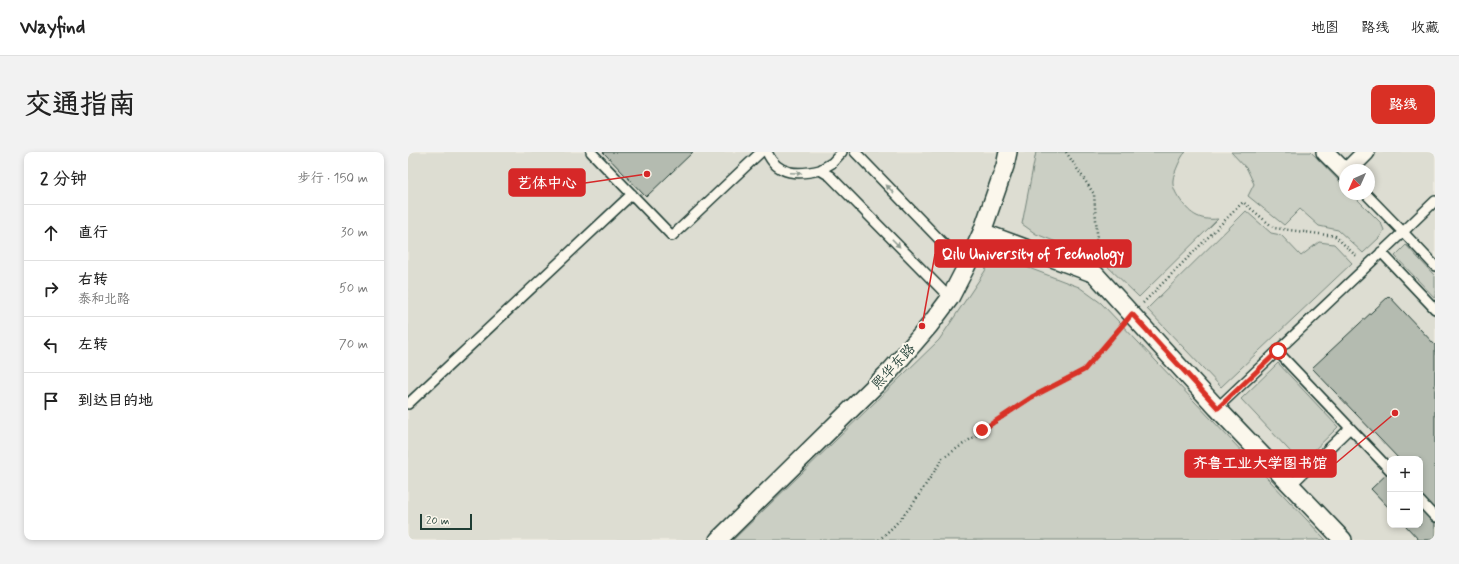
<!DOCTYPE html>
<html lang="zh">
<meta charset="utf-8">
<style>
:root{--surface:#fff;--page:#f2f2f2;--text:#222;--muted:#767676;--line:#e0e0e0;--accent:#d93025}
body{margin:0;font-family:Mynerve,"LXGW WenKai TC",sans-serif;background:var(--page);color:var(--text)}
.controls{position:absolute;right:12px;bottom:12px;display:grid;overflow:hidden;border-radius:8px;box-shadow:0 2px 6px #0003}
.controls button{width:36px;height:36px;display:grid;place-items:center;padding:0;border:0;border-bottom:1px solid var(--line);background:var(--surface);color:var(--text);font:20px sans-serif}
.compass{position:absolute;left:931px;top:12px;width:36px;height:36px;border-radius:50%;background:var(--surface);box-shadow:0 2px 6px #0003;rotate:225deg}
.scale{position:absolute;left:12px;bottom:10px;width:52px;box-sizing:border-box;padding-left:4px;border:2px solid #1f3d34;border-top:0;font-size:11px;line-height:14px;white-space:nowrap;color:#1f3d34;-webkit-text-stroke:3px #fbf7ec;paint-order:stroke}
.stop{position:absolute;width:12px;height:12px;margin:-9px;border:3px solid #d93025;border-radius:50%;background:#fff}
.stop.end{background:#d93025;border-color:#fff;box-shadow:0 1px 4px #0008}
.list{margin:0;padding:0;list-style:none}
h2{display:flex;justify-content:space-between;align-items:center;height:52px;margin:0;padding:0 16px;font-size:17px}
h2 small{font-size:13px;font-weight:400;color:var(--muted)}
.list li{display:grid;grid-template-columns:26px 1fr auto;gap:12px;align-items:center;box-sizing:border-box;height:56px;padding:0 16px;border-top:1px solid var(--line)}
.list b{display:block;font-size:15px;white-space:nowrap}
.list p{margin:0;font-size:13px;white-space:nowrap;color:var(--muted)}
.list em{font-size:13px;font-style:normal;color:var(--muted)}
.icon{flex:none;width:22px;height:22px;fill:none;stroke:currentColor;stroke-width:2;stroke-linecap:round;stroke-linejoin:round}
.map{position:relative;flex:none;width:1027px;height:388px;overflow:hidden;border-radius:8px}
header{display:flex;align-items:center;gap:24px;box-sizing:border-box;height:56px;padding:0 20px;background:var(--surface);border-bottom:1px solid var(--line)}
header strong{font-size:19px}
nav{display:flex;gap:22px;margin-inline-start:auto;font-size:14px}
.intro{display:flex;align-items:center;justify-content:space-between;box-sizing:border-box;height:96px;padding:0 24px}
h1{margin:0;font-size:28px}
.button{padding:10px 18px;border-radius:8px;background:var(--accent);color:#fff;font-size:14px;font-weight:700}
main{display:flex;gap:24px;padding:0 24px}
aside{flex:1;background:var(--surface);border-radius:8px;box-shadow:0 2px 6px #0003}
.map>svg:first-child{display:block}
.built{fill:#ddddd2;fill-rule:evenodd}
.green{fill:#cbcfc4;stroke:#75867c}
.building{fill:#b4bbb0;stroke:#1f3d34}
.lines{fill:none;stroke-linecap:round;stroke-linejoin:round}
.service-casing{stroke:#1f3d34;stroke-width:12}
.minor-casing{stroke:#1f3d34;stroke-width:20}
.path{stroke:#1f3d34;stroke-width:2.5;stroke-dasharray:1 3;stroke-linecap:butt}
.service{stroke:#fbf7ec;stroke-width:9}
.minor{stroke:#fbf7ec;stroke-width:17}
.oneway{fill:#8d9a90}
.route{stroke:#d93025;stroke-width:5}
.labels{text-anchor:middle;stroke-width:4;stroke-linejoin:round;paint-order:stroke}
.street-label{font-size:14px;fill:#1f3d34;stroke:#fbf7ec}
.leader{fill:none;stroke:#d62828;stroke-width:1.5}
.callout-dot{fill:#d62828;stroke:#fbf7ec;stroke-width:1.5}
.callout{fill:#d62828;stroke:#d62828;stroke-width:1.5}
.callout-label{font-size:15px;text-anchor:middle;font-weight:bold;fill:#fff}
</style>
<header>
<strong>Wayfind</strong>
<nav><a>地图</a><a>路线</a><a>收藏</a></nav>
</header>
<div class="intro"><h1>交通指南</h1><a class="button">路线</a></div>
<main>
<aside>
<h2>2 分钟<small>步行 · 150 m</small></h2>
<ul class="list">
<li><svg class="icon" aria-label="ahead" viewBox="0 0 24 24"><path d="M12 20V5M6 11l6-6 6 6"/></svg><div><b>直行</b></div><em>30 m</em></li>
<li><svg class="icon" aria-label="right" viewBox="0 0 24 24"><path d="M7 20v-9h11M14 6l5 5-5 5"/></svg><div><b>右转</b><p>泰和北路</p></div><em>50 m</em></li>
<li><svg class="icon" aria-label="left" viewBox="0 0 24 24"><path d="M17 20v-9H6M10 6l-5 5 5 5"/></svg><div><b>左转</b></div><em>70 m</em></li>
<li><svg class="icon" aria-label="arrive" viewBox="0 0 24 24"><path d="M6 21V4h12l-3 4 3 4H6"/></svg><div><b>到达目的地</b></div></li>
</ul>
</aside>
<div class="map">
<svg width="1027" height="388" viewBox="0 0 1027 388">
<rect width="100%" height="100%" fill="#eeece1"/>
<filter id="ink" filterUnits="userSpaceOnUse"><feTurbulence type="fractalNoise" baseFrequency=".025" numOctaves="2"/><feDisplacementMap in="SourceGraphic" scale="8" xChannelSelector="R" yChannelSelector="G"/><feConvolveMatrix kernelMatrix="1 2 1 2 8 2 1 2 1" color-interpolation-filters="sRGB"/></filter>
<g filter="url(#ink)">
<path class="built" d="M0 0H1027V388H0ZM937 18H961V42H937ZM982 307H1012V373H982Z"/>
<path class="green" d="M628 0H778C774 3 772 9 770 13 768 18 765 24 765 28 764 34 768 42 771 46 781 61 790 69 810 67L731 145 692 107 628 82 614 72Z
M823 0H903L937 35V42H944L973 71 976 78 972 85 955 101 930 78 911 74 892 57 876 73 840 44 846 32 839 17Z
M838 59 863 81 873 83 893 104 911 90 926 92 944 111 813 235 739 157Z
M998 93 1027 124V146L987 104Z
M584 102 671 135 693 151 918 388H325L531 188 577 119Z
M870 211 930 275 893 311 833 247Z"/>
<path class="building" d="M195 0H285L238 45Z
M981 144 1027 193V388H1011L997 373H1012V307H991L904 216Z
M982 319V357L963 337Z"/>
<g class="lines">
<g class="service-casing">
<path id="service" d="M183 0 264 84 353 0
M359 0C369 24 391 23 412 18L422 24 542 146
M447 0 558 115
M412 18 424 11 434 0
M958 42 995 80 1027 49
M973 100 1027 157
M869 199 982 318
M0 252 224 42
M809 256 995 80 1027 114
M883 333 942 276
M1012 349 1027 365"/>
</g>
<g class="minor-casing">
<path id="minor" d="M917 0 937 20
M940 18 958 0
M574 80 687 122 809 256 935 388
M310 388 483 218 521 174 542 146 558 115 574 80 597 14 600 0"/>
</g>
<path class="path" d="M658 0 686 42 689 81 687 105
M735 151 835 50 866 76 927 84 950 106
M471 388 487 373 505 352 535 306 624 245 676 218 713 175"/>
<use href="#service" class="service"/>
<use href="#minor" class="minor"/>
</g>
<defs><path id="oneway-solid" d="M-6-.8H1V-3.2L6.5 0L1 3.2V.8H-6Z"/></defs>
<g class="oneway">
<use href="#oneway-solid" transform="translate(388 21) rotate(3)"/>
<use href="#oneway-solid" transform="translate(482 37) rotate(-134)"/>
<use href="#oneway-solid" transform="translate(488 91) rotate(46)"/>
</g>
</g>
<g class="lines" filter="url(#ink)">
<path class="route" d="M574 278 624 245 676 218 724 162 810 256 870 199"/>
</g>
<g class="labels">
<g class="street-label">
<text transform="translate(485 214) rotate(-47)" y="5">熙华东路</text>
</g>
</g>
<path class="leader" d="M239 22L177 31M514 174L527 102M987 261L928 311"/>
<g class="callout-dot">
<circle cx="239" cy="22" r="4"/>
<circle cx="514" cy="174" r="4"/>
<circle cx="987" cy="261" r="4"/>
</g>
<g class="callout">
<rect x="101" y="17" width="76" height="27" rx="4"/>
<rect x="527" y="88" width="196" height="27" rx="4"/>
<rect x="777" y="298" width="151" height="27" rx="4"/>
</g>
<g class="callout-label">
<text x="139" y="36">艺体中心</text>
<text x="625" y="107">Qilu University of Technology</text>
<text x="852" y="316">齐鲁工业大学图书馆</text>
</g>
</svg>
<div class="controls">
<button>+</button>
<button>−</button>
</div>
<svg class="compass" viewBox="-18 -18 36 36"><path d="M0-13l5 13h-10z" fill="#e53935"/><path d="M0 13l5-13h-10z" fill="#767676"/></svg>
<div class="scale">20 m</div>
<div class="stop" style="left:870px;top:199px"></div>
<div class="stop end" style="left:574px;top:278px"></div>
</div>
</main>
